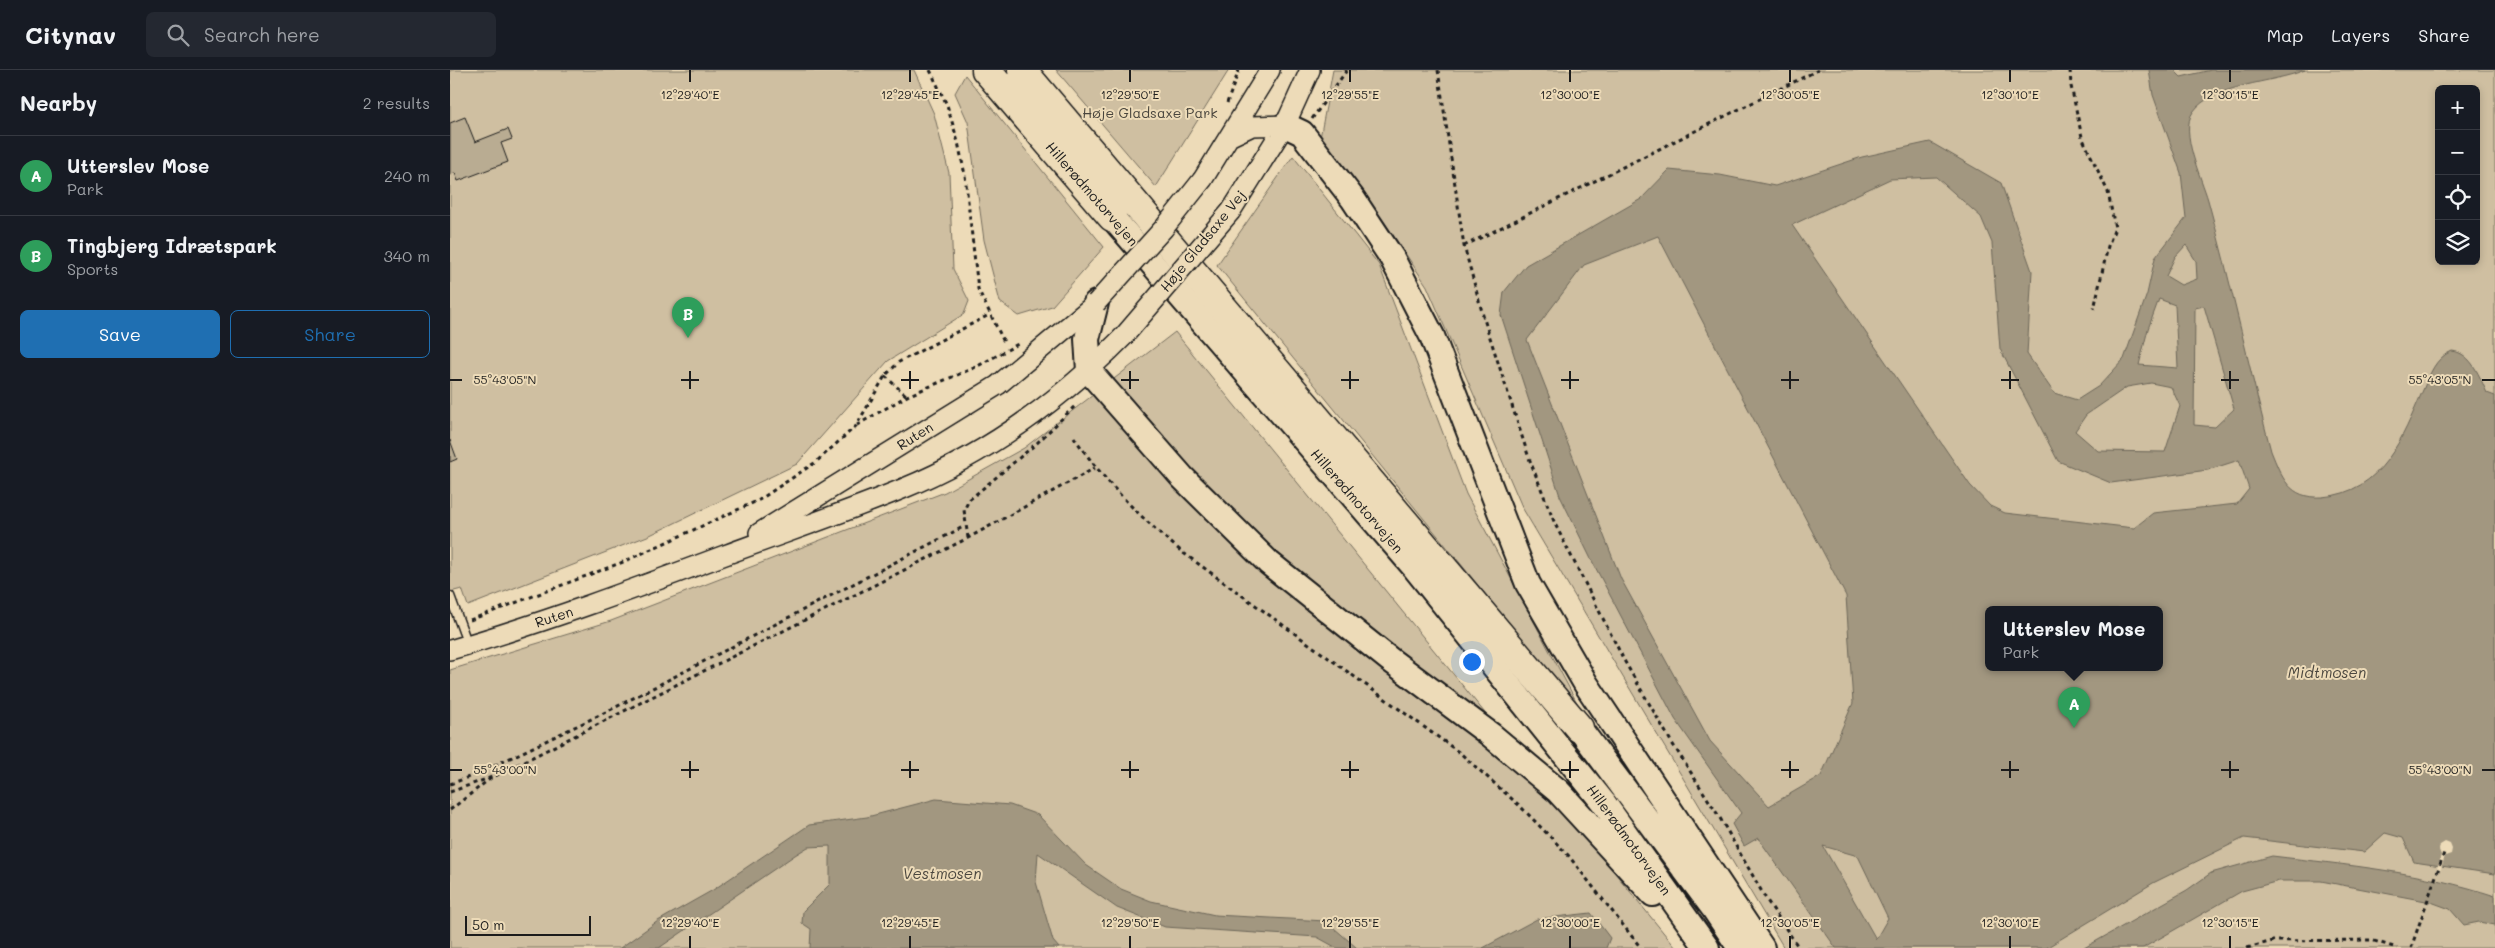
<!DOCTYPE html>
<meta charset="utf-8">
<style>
:root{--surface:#171b24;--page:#242831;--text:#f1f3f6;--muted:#9ea1a6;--line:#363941;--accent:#1f6fb2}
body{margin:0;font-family:Mali,sans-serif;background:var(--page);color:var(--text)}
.controls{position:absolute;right:15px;top:15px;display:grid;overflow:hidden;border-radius:8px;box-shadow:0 2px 8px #0003}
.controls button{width:45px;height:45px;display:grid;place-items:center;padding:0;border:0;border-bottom:1px solid var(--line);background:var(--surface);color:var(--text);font:25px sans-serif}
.scale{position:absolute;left:15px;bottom:12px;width:126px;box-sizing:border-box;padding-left:5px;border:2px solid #1c1c1c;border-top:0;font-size:14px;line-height:18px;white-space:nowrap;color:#1c1c1c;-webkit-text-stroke:4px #eddbb8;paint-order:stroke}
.you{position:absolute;left:1021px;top:591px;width:18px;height:18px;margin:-12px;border:4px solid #fff;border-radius:50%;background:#1a73e8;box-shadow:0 0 0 8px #1a73e833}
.badge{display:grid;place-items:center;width:32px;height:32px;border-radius:50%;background:var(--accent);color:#fff;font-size:16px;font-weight:700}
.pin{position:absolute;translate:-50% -41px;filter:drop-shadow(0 1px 2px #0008)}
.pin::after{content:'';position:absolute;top:26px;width:18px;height:15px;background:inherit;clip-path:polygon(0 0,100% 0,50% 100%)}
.popup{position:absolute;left:1535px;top:536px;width:178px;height:65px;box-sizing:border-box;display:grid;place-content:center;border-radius:8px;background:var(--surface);filter:drop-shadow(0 1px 4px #0005);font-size:16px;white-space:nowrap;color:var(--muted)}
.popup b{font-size:19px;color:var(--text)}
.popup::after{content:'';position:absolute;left:50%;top:100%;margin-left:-10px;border:10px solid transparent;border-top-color:var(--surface)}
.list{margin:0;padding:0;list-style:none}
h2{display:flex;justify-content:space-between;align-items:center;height:65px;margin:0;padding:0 20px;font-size:21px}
h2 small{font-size:16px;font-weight:400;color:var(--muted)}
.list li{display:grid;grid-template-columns:32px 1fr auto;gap:15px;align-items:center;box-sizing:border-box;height:80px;padding:0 20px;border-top:1px solid var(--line)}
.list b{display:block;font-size:19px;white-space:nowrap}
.list p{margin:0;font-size:16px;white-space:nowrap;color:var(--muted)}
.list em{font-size:16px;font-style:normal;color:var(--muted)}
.actions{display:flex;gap:10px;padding:15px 20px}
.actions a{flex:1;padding:11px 0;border:1px solid var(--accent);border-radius:8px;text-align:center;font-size:18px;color:var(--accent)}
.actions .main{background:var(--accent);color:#fff}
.icon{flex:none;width:28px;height:28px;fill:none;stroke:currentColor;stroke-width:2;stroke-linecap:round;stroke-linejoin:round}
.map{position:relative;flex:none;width:2045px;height:878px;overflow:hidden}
header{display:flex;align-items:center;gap:30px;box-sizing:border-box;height:70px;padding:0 25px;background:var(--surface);border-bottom:1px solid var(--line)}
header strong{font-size:24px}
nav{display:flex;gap:28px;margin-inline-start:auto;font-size:18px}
.search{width:350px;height:45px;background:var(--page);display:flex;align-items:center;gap:12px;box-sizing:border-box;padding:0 18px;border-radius:8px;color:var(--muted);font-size:19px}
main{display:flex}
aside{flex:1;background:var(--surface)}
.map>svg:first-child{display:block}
.green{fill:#cfbfa1;stroke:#766e5e;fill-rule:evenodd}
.water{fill:#a29780;stroke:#6c6658;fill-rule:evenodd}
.pier{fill:#eddbb8}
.building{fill:#b9ac92;stroke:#1c1c1c}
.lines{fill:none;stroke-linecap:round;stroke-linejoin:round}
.service-casing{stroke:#1c1c1c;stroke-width:11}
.tertiary-casing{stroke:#1c1c1c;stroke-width:22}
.primary-casing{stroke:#1c1c1c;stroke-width:28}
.motorway-casing{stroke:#1c1c1c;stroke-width:31}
.path{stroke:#1c1c1c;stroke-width:3;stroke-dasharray:4 4;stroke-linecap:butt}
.service{stroke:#eddbb8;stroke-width:8}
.tertiary{stroke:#eddbb8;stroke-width:19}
.primary{stroke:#eddbb8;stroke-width:24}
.motorway{stroke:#eddbb8;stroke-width:28}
.tertiary-bridge-casing{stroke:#1c1c1c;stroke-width:22;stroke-linecap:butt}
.tertiary-bridge{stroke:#eddbb8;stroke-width:19}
.ticks{fill:none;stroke:#1c1c1c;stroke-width:2}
.labels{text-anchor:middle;stroke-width:4;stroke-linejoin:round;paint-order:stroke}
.park-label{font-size:14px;fill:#49453d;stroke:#eddbb8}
.street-label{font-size:14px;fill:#1c1c1c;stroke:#eddbb8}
.water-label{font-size:15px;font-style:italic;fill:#4b473f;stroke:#eddbb8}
.ticks-label{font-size:12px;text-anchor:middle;fill:#1c1c1c;stroke:#eddbb8;stroke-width:4;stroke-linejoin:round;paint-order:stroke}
</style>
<header>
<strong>Citynav</strong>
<div class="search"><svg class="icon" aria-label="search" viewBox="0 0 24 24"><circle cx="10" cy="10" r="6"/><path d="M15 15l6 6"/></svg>Search here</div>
<nav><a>Map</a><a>Layers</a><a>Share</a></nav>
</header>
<main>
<aside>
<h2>Nearby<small>2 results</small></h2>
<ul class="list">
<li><span class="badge" style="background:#2e9e5b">A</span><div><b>Utterslev Mose</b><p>Park</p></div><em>240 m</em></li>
<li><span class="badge" style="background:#2e9e5b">B</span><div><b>Tingbjerg Idrætspark</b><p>Sports</p></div><em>340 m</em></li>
</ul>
<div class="actions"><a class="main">Save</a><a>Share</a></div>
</aside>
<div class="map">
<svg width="2045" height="878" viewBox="0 0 2045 878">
<rect width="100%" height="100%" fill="#eddbb8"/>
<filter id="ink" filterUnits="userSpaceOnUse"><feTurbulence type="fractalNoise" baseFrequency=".02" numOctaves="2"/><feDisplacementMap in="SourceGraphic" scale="10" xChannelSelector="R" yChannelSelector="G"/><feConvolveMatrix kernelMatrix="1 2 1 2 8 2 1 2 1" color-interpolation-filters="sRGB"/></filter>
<g filter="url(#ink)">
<path class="green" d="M0 0H464L484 44 499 103 503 199 519 231 514 244 438 291 347 394 200 465 18 536 12 519 0 522Z
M606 0H779L706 117Z
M883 0H2045V878H1334L1073 439 977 216 935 153 870 68ZM1989 19H2026V191H1989ZM1539 539H1709V597H1539Z
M515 5 654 177 602 236 569 246 550 232 534 170 518 52 505 23Z
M843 86 929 195 1016 424 1133 644 767 195Z
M725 262 1226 878H0V600L161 551 495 422 574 378Z"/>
<path class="water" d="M1699 0H1724L1731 7 1761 0H1855C1824 13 1762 14 1743 42 1729 61 1752 109 1758 130 1781 213 1799 298 1821 381 1832 408 1839 429 1872 427 1933 422 1952 368 1973 320 1980 304 1985 288 2002 281 2022 283 2030 308 2037 323L2045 326V804L1964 792 1953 768 1935 763 1914 782 1794 768 1703 813 1596 878H1386L1308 768 1294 776 1282 754 1291 743 1225 649 1141 489 1110 426 1051 245 1054 222 1076 195 1191 129 1219 100 1270 105 1325 116 1412 87 1480 72 1551 113 1582 201 1577 284 1604 323 1627 330 1649 316 1674 289 1697 224 1705 188 1736 148 1731 103 1703 25ZM1486 107 1531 147 1542 173 1550 279 1608 391 1661 413 1758 400 1789 390 1799 419 1787 434 1703 443 1684 458 1555 443 1540 436 1520 415 1342 155 1440 109ZM1208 166 1396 526 1403 633 1371 706 1319 736 1260 671 1171 509 1077 270 1134 195ZM1736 175 1746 191 1747 209 1731 215 1716 206 1725 187ZM1709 229 1725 235 1728 298 1689 295 1698 259ZM1754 236 1784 339 1765 357 1744 355 1745 238ZM1701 313 1721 317 1730 336 1715 382 1648 381 1625 361 1636 345 1677 317ZM1539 539H1709V597H1539ZM1373 776 1408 786 1438 848 1426 869Z
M486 729 560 735 588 745 636 795 671 819 701 831 765 845 876 851 907 878H887L867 867 715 857 667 838 588 783 586 812 603 871 609 878H360L361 859 352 853 353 841 380 814V776L358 777 345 785 209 878H170L208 851 263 820 359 755 417 747Z
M1822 786C1898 795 1973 802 2045 826V855L2029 852 2014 855 2000 839 1981 832 1871 811H1829L1792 821 1693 878H1634L1737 820 1761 803Z
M1141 843 1160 868 1156 878H1033L1087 849Z"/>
<path class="pier" d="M1995 772 2000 774 2002 779 2001 784 1995 786 1991 799 1987 798 1991 785 1989 780 1990 775Z"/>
<path class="building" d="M15 47 25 72 58 59 62 69 51 73 58 92 8 111 5 103 0 104V53Z
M0 370 7 389 0 392Z"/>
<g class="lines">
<g class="service-casing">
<path id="service" d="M0 526 18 575"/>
</g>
<g class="tertiary-casing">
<path id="tertiary" d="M781 66 802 56 835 55
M753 109 820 0
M781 141 835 55 860 0
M309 463 548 315 646 233
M0 580C93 553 184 519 275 485 334 463 394 443 452 419 535 385 611 330 674 266"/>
</g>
<g class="primary-casing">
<path id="primary" d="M835 55 852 63 903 129 942 188 982 266 1078 514 1136 614 1312 878
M662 147 965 498 1153 732 1257 878
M646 233 637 269 639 301 732 407 819 493 939 589 1041 665 1108 721 1203 824
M1129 658 1264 839 1290 878"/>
</g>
<g class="motorway-casing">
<path id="motorway" d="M536 0 662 147
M572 0 1129 658"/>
</g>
<path class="path" d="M480 0 497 35 508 72 515 105 528 219 554 272
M988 0 1014 176 1034 249 1079 388 1105 454 1175 592 1222 673 1270 748 1316 829 1349 878
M1620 0 1621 16 1632 67 1658 122 1665 158 1658 176 1644 239
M777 33 789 0
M862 49 897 0
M1014 176 1368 0
M435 306 457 326
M407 355 457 326 526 297 568 274
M624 367C654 412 691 448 732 482L1010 683 1070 736 1118 785 1191 878
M518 468 514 440 519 430 587 373 627 334
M20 550 173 492 309 430 366 392 406 356 435 306 449 292 539 245
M0 714 27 704 164 638 515 456
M0 722 45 706 518 468 645 398
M0 740 41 708
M1797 878 1823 871 1921 870 1947 878
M1961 878 1995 780"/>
<use href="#service" class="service"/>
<use href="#tertiary" class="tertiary"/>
<use href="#primary" class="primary"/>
<use href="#motorway" class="motorway"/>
<g class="tertiary-bridge-casing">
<path id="tertiary-bridge" d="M646 233 714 158 753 109
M674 266 781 141"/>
</g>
<use href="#tertiary-bridge" class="tertiary-bridge"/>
</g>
</g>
<path class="ticks" d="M240 0V12M460 0V12M680 0V12M900 0V12M1120 0V12M1340 0V12M1560 0V12M1780 0V12M240 301V319M460 301V319M680 301V319M900 301V319M1120 301V319M1340 301V319M1560 301V319M1780 301V319M0 310H12M231 310H249M451 310H469M671 310H689M891 310H909M1111 310H1129M1331 310H1349M1551 310H1569M1771 310H1789M2032 310H2045M240 691V708M460 691V708M680 691V708M900 691V708M1120 691V708M1340 691V708M1560 691V708M1780 691V708M0 700H12M231 700H249M451 700H469M671 700H689M891 700H909M1111 700H1129M1331 700H1349M1551 700H1569M1771 700H1789M2032 700H2045M240 866V878M460 866V878M680 866V878M900 866V878M1120 866V878M1340 866V878M1560 866V878M1780 866V878"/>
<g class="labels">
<g class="park-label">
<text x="700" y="48">Høje Gladsaxe Park</text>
</g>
<g class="street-label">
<text transform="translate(642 124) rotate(49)" y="5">Hillerødmotorvejen</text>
<text transform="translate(753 171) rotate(-51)" y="5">Høje Gladsaxe Vej</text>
<text transform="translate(465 366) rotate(-32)" y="5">Ruten</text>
<text transform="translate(907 431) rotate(49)" y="5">Hillerødmotorvejen</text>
<text transform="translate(104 547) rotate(-18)" y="5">Ruten</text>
<text transform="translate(1179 770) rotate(54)" y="5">Hillerødmotorvejen</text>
</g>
<g class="water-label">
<text x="1877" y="608">Midtmosen</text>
<text x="492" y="809">Vestmosen</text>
</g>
</g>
<g class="ticks-label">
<text x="240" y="29">12°29'40"E</text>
<text x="460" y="29">12°29'45"E</text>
<text x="680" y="29">12°29'50"E</text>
<text x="900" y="29">12°29'55"E</text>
<text x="1120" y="29">12°30'00"E</text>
<text x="1340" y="29">12°30'05"E</text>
<text x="1560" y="29">12°30'10"E</text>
<text x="1780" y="29">12°30'15"E</text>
<text x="55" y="314">55°43'05"N</text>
<text x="1990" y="314">55°43'05"N</text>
<text x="55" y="704">55°43'00"N</text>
<text x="1990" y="704">55°43'00"N</text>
<text x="240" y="857">12°29'40"E</text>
<text x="460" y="857">12°29'45"E</text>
<text x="680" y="857">12°29'50"E</text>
<text x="900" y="857">12°29'55"E</text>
<text x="1120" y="857">12°30'00"E</text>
<text x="1340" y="857">12°30'05"E</text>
<text x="1560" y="857">12°30'10"E</text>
<text x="1780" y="857">12°30'15"E</text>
</g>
</svg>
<div class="controls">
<button>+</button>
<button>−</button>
<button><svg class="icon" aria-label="locate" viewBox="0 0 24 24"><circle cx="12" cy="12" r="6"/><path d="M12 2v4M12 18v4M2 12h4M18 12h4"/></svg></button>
<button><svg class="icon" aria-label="layers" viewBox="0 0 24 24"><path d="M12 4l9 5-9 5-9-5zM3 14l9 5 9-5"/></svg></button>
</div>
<div class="scale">50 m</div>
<div class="you"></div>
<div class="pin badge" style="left:1624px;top:658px;background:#2e9e5b">A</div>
<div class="popup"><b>Utterslev Mose</b>Park</div>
<div class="pin badge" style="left:238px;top:268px;background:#2e9e5b">B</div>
</div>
</main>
